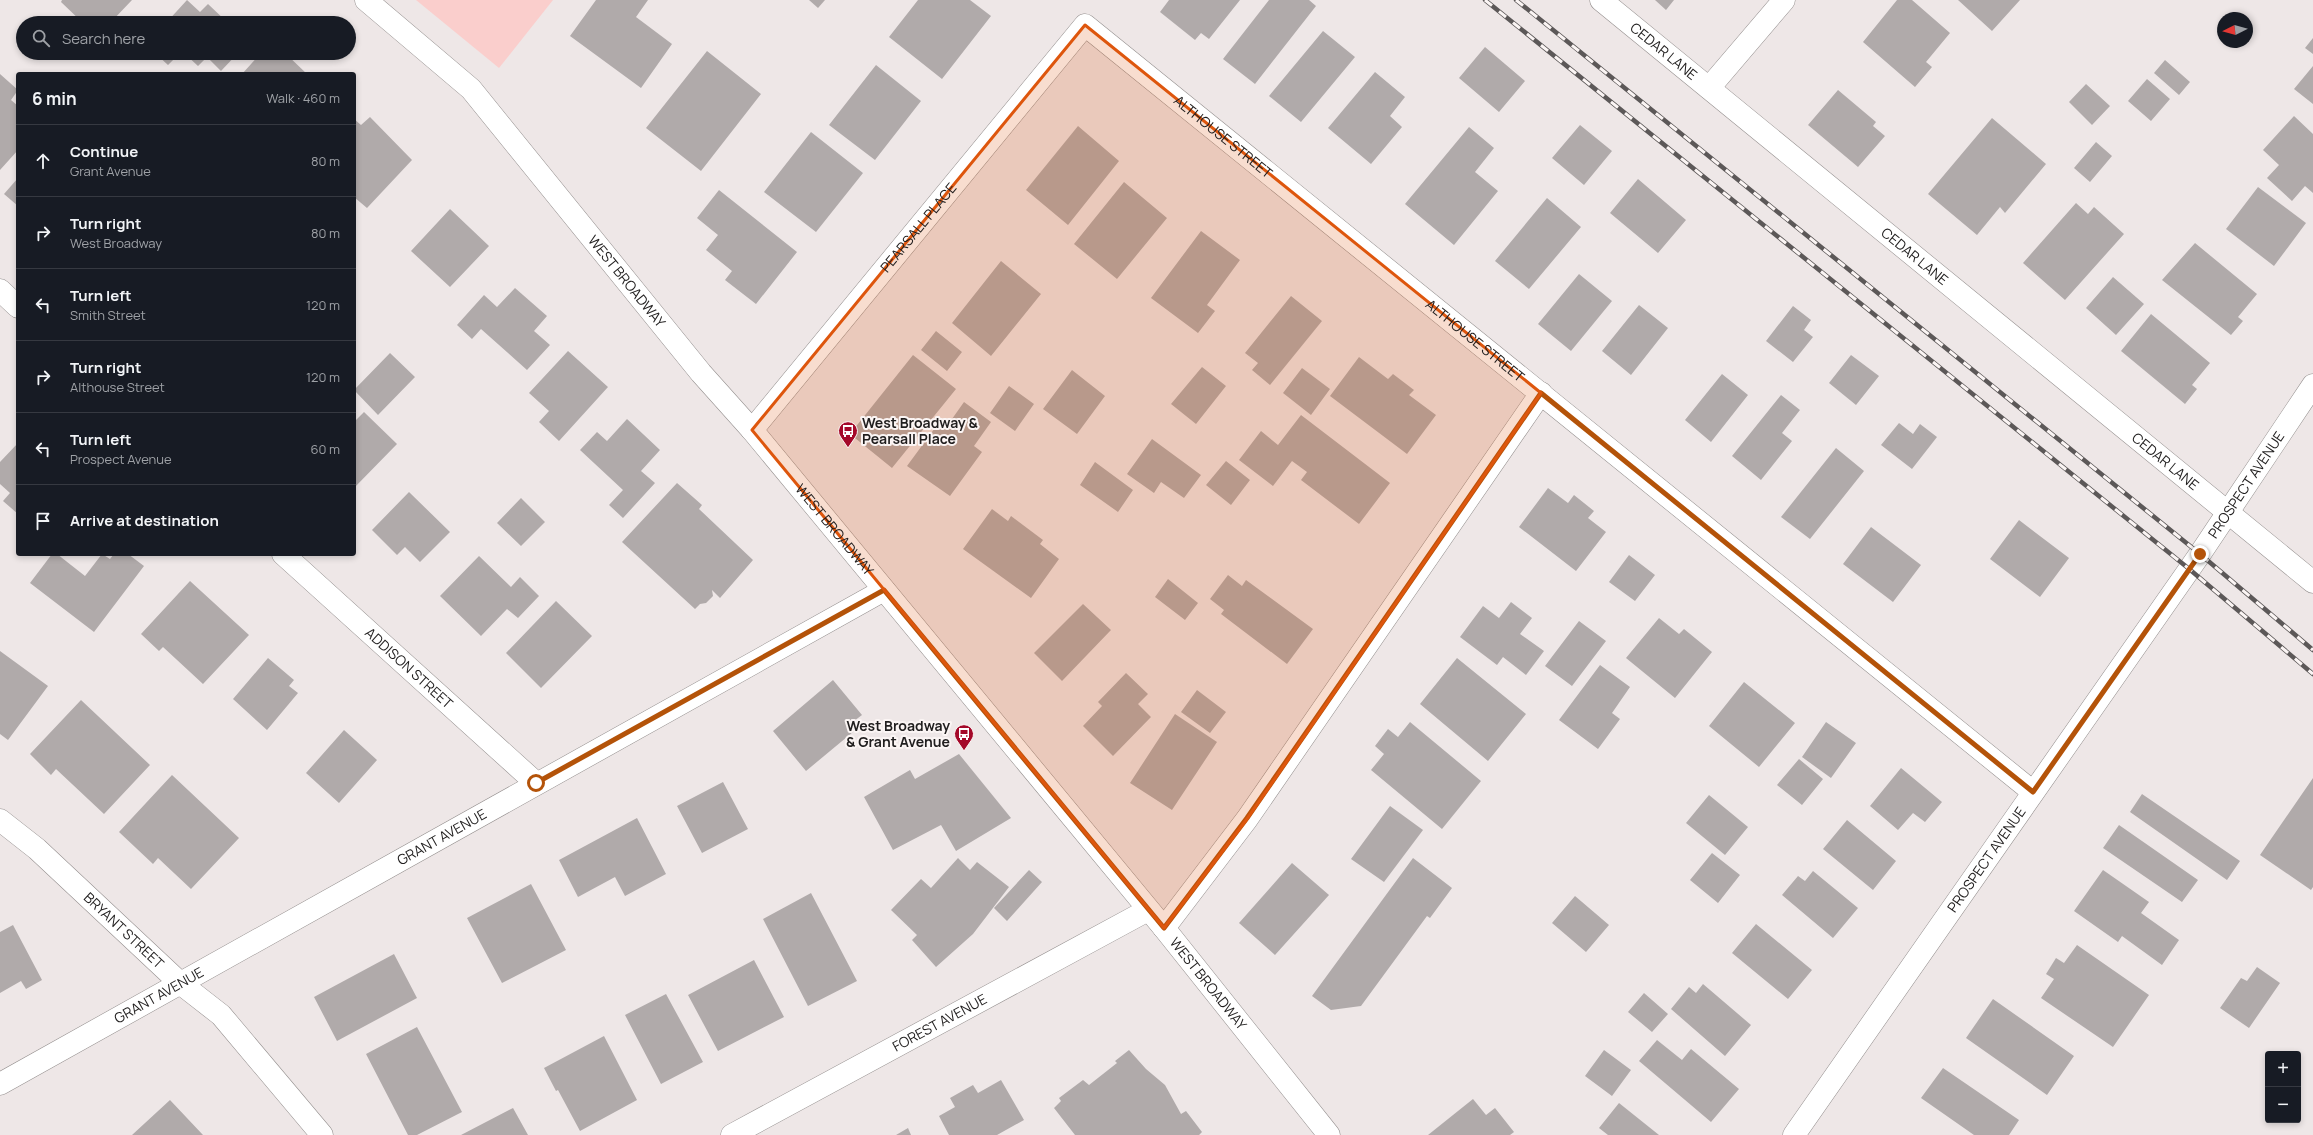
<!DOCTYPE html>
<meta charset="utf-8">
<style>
:root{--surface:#171b24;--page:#20242c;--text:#f1f3f6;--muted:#9ea1a6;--line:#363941}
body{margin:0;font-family:Manrope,sans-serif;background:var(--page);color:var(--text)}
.controls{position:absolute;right:12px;bottom:12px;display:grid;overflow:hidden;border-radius:4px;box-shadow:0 2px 6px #0003}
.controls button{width:36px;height:36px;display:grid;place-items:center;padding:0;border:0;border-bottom:1px solid var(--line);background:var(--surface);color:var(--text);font:20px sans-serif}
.compass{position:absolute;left:2217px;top:12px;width:36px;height:36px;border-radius:50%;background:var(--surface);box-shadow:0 2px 6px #0003;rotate:264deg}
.stop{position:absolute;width:12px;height:12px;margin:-9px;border:3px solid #b45309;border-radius:50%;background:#fff}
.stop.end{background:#b45309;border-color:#fff;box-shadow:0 1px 4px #0008}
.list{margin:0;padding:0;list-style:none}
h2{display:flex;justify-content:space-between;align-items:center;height:52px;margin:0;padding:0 16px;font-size:17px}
h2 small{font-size:13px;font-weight:400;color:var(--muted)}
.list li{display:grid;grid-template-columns:26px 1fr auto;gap:12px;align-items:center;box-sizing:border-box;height:72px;padding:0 16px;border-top:1px solid var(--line)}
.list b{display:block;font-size:15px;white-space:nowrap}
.list p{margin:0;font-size:13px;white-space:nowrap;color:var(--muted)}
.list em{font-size:13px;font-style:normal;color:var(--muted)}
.icon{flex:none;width:22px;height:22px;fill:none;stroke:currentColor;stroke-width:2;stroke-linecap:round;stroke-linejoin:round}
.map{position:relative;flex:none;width:2313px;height:1135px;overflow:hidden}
.search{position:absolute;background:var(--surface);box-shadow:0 2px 6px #0003;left:16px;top:16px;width:340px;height:44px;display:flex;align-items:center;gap:10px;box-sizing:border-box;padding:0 14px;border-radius:22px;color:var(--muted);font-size:15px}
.panel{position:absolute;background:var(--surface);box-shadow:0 2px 6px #0003;left:16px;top:72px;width:340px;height:484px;border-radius:4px}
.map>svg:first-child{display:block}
.green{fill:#facecc}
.building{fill:#b0aaaa}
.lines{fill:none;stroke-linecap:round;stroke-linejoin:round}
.minor-casing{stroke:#948f8e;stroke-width:23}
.secondary-casing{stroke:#948f8e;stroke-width:23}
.minor{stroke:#fff;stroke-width:22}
.secondary{stroke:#fff;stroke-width:22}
.rail-casing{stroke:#5c5858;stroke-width:4.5}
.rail{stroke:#fbf5f4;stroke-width:3;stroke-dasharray:9;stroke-linecap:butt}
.route{stroke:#b45309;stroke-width:5}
.marked{fill:#de560d;fill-opacity:0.2;stroke:#de560d;stroke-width:3;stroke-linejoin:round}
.labels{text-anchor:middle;stroke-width:4;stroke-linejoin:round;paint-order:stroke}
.street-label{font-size:14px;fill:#201e1e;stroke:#fbf5f4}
.poi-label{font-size:14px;font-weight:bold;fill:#201e1e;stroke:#fbf5f4;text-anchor:start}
</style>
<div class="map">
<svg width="2313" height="1135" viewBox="0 0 2313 1135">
<rect width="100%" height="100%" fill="#eee7e7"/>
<path class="green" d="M416 0H553L499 68Z"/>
<path class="building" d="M62 0H132L112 21 114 23H83L61 2Z
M187 0 200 12 208 4 228 23H166Z
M596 0H648L636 17 672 44 641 88 570 36Z
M809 0H825L818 8Z
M918 0H970L991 16 942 79 889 37Z
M1169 0H1240L1209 39 1201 33 1195 40 1160 12Z
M1269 0H1309L1316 6 1255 84 1223 59Z
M1655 0H1674L1666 10Z
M1897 0H1912L1950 33 1926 62 1932 67 1915 87 1863 42Z
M1958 0H2020L1992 31Z
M1323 31 1355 57 1301 122 1269 96Z
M2313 38V54L2305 48Z
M1485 47 1525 81 1499 112 1459 78Z
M707 51 761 94 701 171 646 128Z
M155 53H180L168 65Z
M184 53H238L221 71 207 57 198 66Z
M261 53H285L307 74H242Z
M2165 60 2190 82 2179 95 2154 73Z
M876 65 921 101 875 160 829 125Z
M2313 66V104L2294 89Z
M1375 72 1405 97 1390 116 1402 127 1371 164 1328 128Z
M0 74 18 90 11 100 18 106V150L0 170Z
M2147 79 2170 99 2151 121 2128 101Z
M2086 84 2110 106 2092 125 2069 102Z
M1838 90 1876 122 1873 126 1885 136 1858 167 1808 125Z
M2294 116 2313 134V193L2305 186 2292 201 2267 178 2279 165 2263 150Z
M370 117 412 160 367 208 354 197V119L361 125Z
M1992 118 2046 164 2005 213 2000 207 1977 235 1928 194Z
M1580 125 1612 151 1584 185 1552 158Z
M1078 126 1119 161 1068 225 1026 190Z
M1469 127 1494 148 1475 172 1498 191 1454 245 1405 204Z
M811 132 863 173 816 232 764 192Z
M2096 142 2112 156 2090 182 2074 168Z
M18 178V206L4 194Z
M1638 179 1686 220 1658 253 1610 213Z
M1124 182 1167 218 1117 279 1074 244Z
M2258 187 2306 223 2274 266 2226 229Z
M719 190 797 252 756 304 725 280 732 271 706 250 718 235 697 218Z
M1547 198 1581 227 1529 289 1495 261Z
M2076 203 2088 214 2094 207 2124 234 2065 300 2023 263Z
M450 209 489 246 450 287 411 251Z
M1201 231 1240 260 1207 305 1215 311 1198 333 1151 298Z
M2195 243 2257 294 2238 317 2243 321 2231 335 2162 280Z
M1001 261 1041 294 991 356 952 323Z
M1579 274 1612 301 1571 351 1538 324Z
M2113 277 2144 304 2116 335 2086 308Z
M515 288 547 316 534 331 550 345 527 370 481 329 472 339 457 325 484 295 497 307Z
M1291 296 1322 321 1270 385 1252 370 1258 363 1245 353Z
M1639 305 1668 328 1631 375 1602 351Z
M1793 306 1811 320 1804 330 1813 337 1793 362 1766 341Z
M2151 314 2210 363 2192 385 2197 389 2185 404 2121 351Z
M936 331 962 352 947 371 921 350Z
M568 351 608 387 559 441 539 422 549 411 529 393Z
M390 353 415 377 378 415 354 390Z
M913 355 956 389 892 468 850 434Z
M1851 355 1879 376 1856 405 1829 383Z
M1359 357 1388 379 1393 374 1414 390 1409 395 1436 415 1407 454 1330 396Z
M1202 367 1226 386 1196 424 1171 404Z
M1302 368 1330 389 1311 415 1283 393Z
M1072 370 1105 396 1077 434 1043 409Z
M1722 374 1748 395 1711 442 1685 420Z
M1009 386 1034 404 1015 431 990 413Z
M1781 395 1800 410 1782 433 1792 441 1761 480 1732 456Z
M964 402 991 422 974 446 982 452 950 496 907 466 940 421 947 426Z
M364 412 397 444 354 488V422Z
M1301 415 1390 483 1359 524 1301 480 1307 472 1292 461 1273 486 1239 460 1261 431 1278 445Z
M627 419 660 450 641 471 655 483 623 518 609 505 623 490 580 450 597 432 607 441Z
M1899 423 1913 434 1920 424 1937 437 1912 469 1881 445Z
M1152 439 1201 475 1184 498 1161 482 1154 493 1127 474Z
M18 443V514L3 501 10 493 0 484V462Z
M1836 448 1864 471 1810 539 1781 517Z
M1226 461 1250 480 1231 505 1206 485Z
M1095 462 1133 490 1118 512 1080 485Z
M677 483 702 505 699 509 753 560 720 598 712 590 713 596 706 603 700 604 695 609 622 542Z
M1548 488 1568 503 1574 495 1594 511 1588 518 1606 532 1576 571 1519 527Z
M409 492 450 532 420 562 405 547 397 555 372 530Z
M521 498 545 522 521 546 497 523Z
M992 509 1008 521 1011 516 1043 540 1040 544 1059 559 1031 598 963 549Z
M2019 520 2069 558 2040 597 1990 559Z
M1871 527 1921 565 1893 602 1843 564Z
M52 554H57L85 576 102 554 110 559 114 554H128L144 566 94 632 30 583Z
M1629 555 1655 575 1635 601 1609 582Z
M479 556 511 587 520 577 539 596 518 618 507 609 481 636 440 596Z
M1228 575 1242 586 1246 580 1313 629 1287 664 1221 614 1224 610 1210 599Z
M1168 579 1198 603 1185 620 1155 597Z
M190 581 249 635 203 684 163 647 159 651 141 634Z
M556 601 592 636 541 688 506 653Z
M1511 602 1532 618 1520 634 1544 651 1526 675 1503 657 1497 665 1460 637 1483 606 1499 618Z
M1083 604 1111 630 1062 681 1034 653Z
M1659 618 1679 634 1684 629 1712 652 1675 698 1626 658Z
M1579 621 1606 641 1572 686 1545 666Z
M0 651 48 686 8 740 0 734Z
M268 658 294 680 289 686 298 693 267 730 233 699Z
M1457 658 1526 714 1488 761 1420 704Z
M1600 665 1630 687 1612 713 1620 719 1598 749 1559 720Z
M1126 673 1148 694 1138 704 1151 717 1113 756 1083 726 1102 706 1098 702Z
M833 680 862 715 854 721 859 727 806 771 773 731Z
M1744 682 1795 723 1759 767 1709 726Z
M1197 690 1226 712 1210 733 1181 712Z
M81 700 150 765 104 814 56 769 51 775 30 754Z
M1175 714 1217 742 1172 810 1130 783Z
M1410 722 1481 781 1442 829 1371 770 1384 754 1375 746 1388 729 1398 737Z
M1826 722 1856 743 1831 778 1802 757Z
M344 730 377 760 339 803 306 773Z
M959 754 1011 818 956 851 941 825 893 850 864 797 910 770 915 779Z
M1799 759 1823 779 1802 805 1777 785Z
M1901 768 1942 802 1925 822 1913 813 1898 830 1870 806Z
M172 775 239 838 191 889 158 858 153 864 119 832Z
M2313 778V887L2311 890 2260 855Z
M723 782 748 829 702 853 677 806Z
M2142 794 2240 861 2227 880 2130 812Z
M1709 795 1748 827 1725 855 1686 823Z
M1390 806 1423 830 1384 882 1351 859Z
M637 818 666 874 625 896 615 877 578 897 559 860Z
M1847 820 1896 861 1873 890 1823 849Z
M2119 825 2198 880 2182 902 2103 848Z
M1712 853 1740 875 1718 903 1690 880Z
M958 858 970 870 977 862 1009 887 973 934 936 967 912 940 917 935 891 910 921 879 931 888Z
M1413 858 1452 888 1430 918 1427 916 1361 1006 1331 1010 1312 996Z
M1292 863 1329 895 1275 955 1239 923Z
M1029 870 1042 882 1007 921 994 908Z
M2103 870 2149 902 2141 913 2179 940 2162 965 2122 936 2118 942 2074 911Z
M1813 871 1858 908 1833 938 1782 895 1798 876 1805 881Z
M531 884 566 950 502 983 467 918Z
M811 893 857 981 808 1006 763 919Z
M1575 896 1609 925 1586 952 1552 923Z
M1756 924 1812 970 1788 999 1732 953Z
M13 925 42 980 26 989 21 981 0 993V932Z
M2077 945 2149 995 2113 1047 2041 998 2054 979 2046 974 2056 958 2064 963Z
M394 954 417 998 337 1041 314 997Z
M754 960 784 1017 718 1051 688 995Z
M2257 967 2280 983 2249 1028 2220 1008 2241 978 2247 981Z
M1703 984 1751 1025 1725 1056 1671 1009 1689 987 1696 993Z
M1644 993 1668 1014 1652 1032 1628 1012Z
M666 994 703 1062 661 1084 625 1015Z
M1993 999 2074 1056 2047 1095 1966 1038Z
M417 1027 462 1112 417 1135H408L366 1054Z
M604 1036 637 1100 580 1131 558 1090 556 1091 544 1068Z
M1657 1040 1682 1060 1691 1049 1739 1089 1711 1122 1639 1061Z
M1129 1050 1146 1069 1165 1085 1181 1114 1186 1111 1202 1132 1199 1135H1075L1054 1108 1061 1101 1059 1098 1083 1080 1089 1085 1117 1063 1115 1061Z
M1604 1050 1631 1070 1612 1096 1585 1076Z
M1943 1068 2019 1120 2009 1135H1974L1921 1098Z
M1001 1080 1024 1120 997 1135H949L939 1116 955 1107 950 1098 973 1085 978 1093Z
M1473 1099 1486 1115 1495 1108 1514 1132 1510 1135H1428Z
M170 1100 203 1135H132Z
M1619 1103 1659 1135H1608L1599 1128Z
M513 1108 528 1135H461Z
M908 1128 911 1135H896Z"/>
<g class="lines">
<g class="minor-casing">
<g id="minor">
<path id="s1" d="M1601 0 2313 582"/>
<path d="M1709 88 1784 0"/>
<path d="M0 290 18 307"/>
<path id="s2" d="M752 430 1085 25 2033 792"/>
<path id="s3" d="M283 554 536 783"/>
<path id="s4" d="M0 820 37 849 180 983 221 1015 322 1135"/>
<path d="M1164 928 1247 819 1541 393"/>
<path id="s5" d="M0 1084 884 590"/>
<path id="s6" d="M732 1135 1148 910"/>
<path id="s7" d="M1794 1135 2200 554 2313 385"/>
</g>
</g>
<g class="secondary-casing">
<g id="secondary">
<path id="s8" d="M366 0 471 89 701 373 752 430 1164 928 1329 1135"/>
</g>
</g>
<use href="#minor" class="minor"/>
<use href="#secondary" class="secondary"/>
<g class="rail-casing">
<path id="rail" d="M1485 0 2188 568 2313 674
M1516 0 2200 554 2313 650"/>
</g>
<use href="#rail" class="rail"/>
</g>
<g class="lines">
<path class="route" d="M536 783 884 590 1164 928 1247 818 1541 393 2033 792 2200 554"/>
</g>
<path class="marked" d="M1085 25 1541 393 1247 819 1164 928 752 430Z"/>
<defs>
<g id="bus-pin" transform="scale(1)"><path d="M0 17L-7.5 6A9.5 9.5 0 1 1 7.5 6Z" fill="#a40829" stroke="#fbf5f4"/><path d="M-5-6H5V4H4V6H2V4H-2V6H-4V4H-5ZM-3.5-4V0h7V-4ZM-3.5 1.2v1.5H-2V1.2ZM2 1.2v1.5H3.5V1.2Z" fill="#fff"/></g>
</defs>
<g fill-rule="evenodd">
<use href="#bus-pin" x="848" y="431"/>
<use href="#bus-pin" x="964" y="734"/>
</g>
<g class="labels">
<g class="street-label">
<text dy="5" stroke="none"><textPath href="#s1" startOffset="81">CEDAR LANE</textPath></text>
<text dy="5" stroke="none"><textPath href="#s2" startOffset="702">ALTHOUSE STREET</textPath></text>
<text dy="5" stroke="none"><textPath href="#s2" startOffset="262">PEARSALL PLACE</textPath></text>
<text dy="5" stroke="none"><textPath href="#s1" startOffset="405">CEDAR LANE</textPath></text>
<text dy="5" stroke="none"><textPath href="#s8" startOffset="385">WEST BROADWAY</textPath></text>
<text dy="5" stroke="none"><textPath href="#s2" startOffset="1026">ALTHOUSE STREET</textPath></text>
<text dy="5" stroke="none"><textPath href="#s1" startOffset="729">CEDAR LANE</textPath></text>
<text dy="5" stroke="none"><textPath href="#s7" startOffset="792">PROSPECT AVENUE</textPath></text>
<text dy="5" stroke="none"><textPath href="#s8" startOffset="709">WEST BROADWAY</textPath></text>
<text dy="5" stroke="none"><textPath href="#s3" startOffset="170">ADDISON STREET</textPath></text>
<text dy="5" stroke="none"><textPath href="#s5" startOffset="506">GRANT AVENUE</textPath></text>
<text dy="5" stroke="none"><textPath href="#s7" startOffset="336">PROSPECT AVENUE</textPath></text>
<text dy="5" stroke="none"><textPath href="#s4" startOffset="166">BRYANT STREET</textPath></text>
<text dy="5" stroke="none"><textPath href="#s8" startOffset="1297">WEST BROADWAY</textPath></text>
<text dy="5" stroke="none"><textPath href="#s5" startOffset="182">GRANT AVENUE</textPath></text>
<text dy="5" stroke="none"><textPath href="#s6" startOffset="236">FOREST AVENUE</textPath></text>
</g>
<g class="poi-label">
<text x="862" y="428">West Broadway &amp;<tspan x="862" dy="16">Pearsall Place</tspan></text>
<text x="950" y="731" text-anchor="end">West Broadway<tspan x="950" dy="16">&amp; Grant Avenue</tspan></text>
</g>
</g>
</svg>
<div class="controls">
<button>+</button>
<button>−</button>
</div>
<svg class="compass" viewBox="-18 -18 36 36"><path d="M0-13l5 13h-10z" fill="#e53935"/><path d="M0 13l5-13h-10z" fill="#9ea1a6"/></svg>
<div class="stop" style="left:536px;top:783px"></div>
<div class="stop end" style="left:2200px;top:554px"></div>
<div class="search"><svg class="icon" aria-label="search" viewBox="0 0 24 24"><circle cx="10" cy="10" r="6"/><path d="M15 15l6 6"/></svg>Search here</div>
<section class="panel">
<h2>6 min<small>Walk · 460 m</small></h2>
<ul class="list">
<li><svg class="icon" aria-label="ahead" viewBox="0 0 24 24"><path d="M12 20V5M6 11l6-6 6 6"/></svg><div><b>Continue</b><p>Grant Avenue</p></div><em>80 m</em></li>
<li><svg class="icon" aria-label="right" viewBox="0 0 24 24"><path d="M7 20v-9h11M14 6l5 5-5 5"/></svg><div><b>Turn right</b><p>West Broadway</p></div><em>80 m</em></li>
<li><svg class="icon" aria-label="left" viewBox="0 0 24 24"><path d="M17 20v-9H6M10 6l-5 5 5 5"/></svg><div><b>Turn left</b><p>Smith Street</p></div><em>120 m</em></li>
<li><svg class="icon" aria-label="right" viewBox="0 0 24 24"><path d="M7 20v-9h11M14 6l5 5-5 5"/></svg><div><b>Turn right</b><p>Althouse Street</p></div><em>120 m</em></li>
<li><svg class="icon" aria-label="left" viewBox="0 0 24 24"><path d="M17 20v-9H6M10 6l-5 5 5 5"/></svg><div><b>Turn left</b><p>Prospect Avenue</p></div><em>60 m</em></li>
<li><svg class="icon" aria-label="arrive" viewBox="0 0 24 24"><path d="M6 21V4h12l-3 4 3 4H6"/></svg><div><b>Arrive at destination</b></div></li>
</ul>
</section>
</div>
